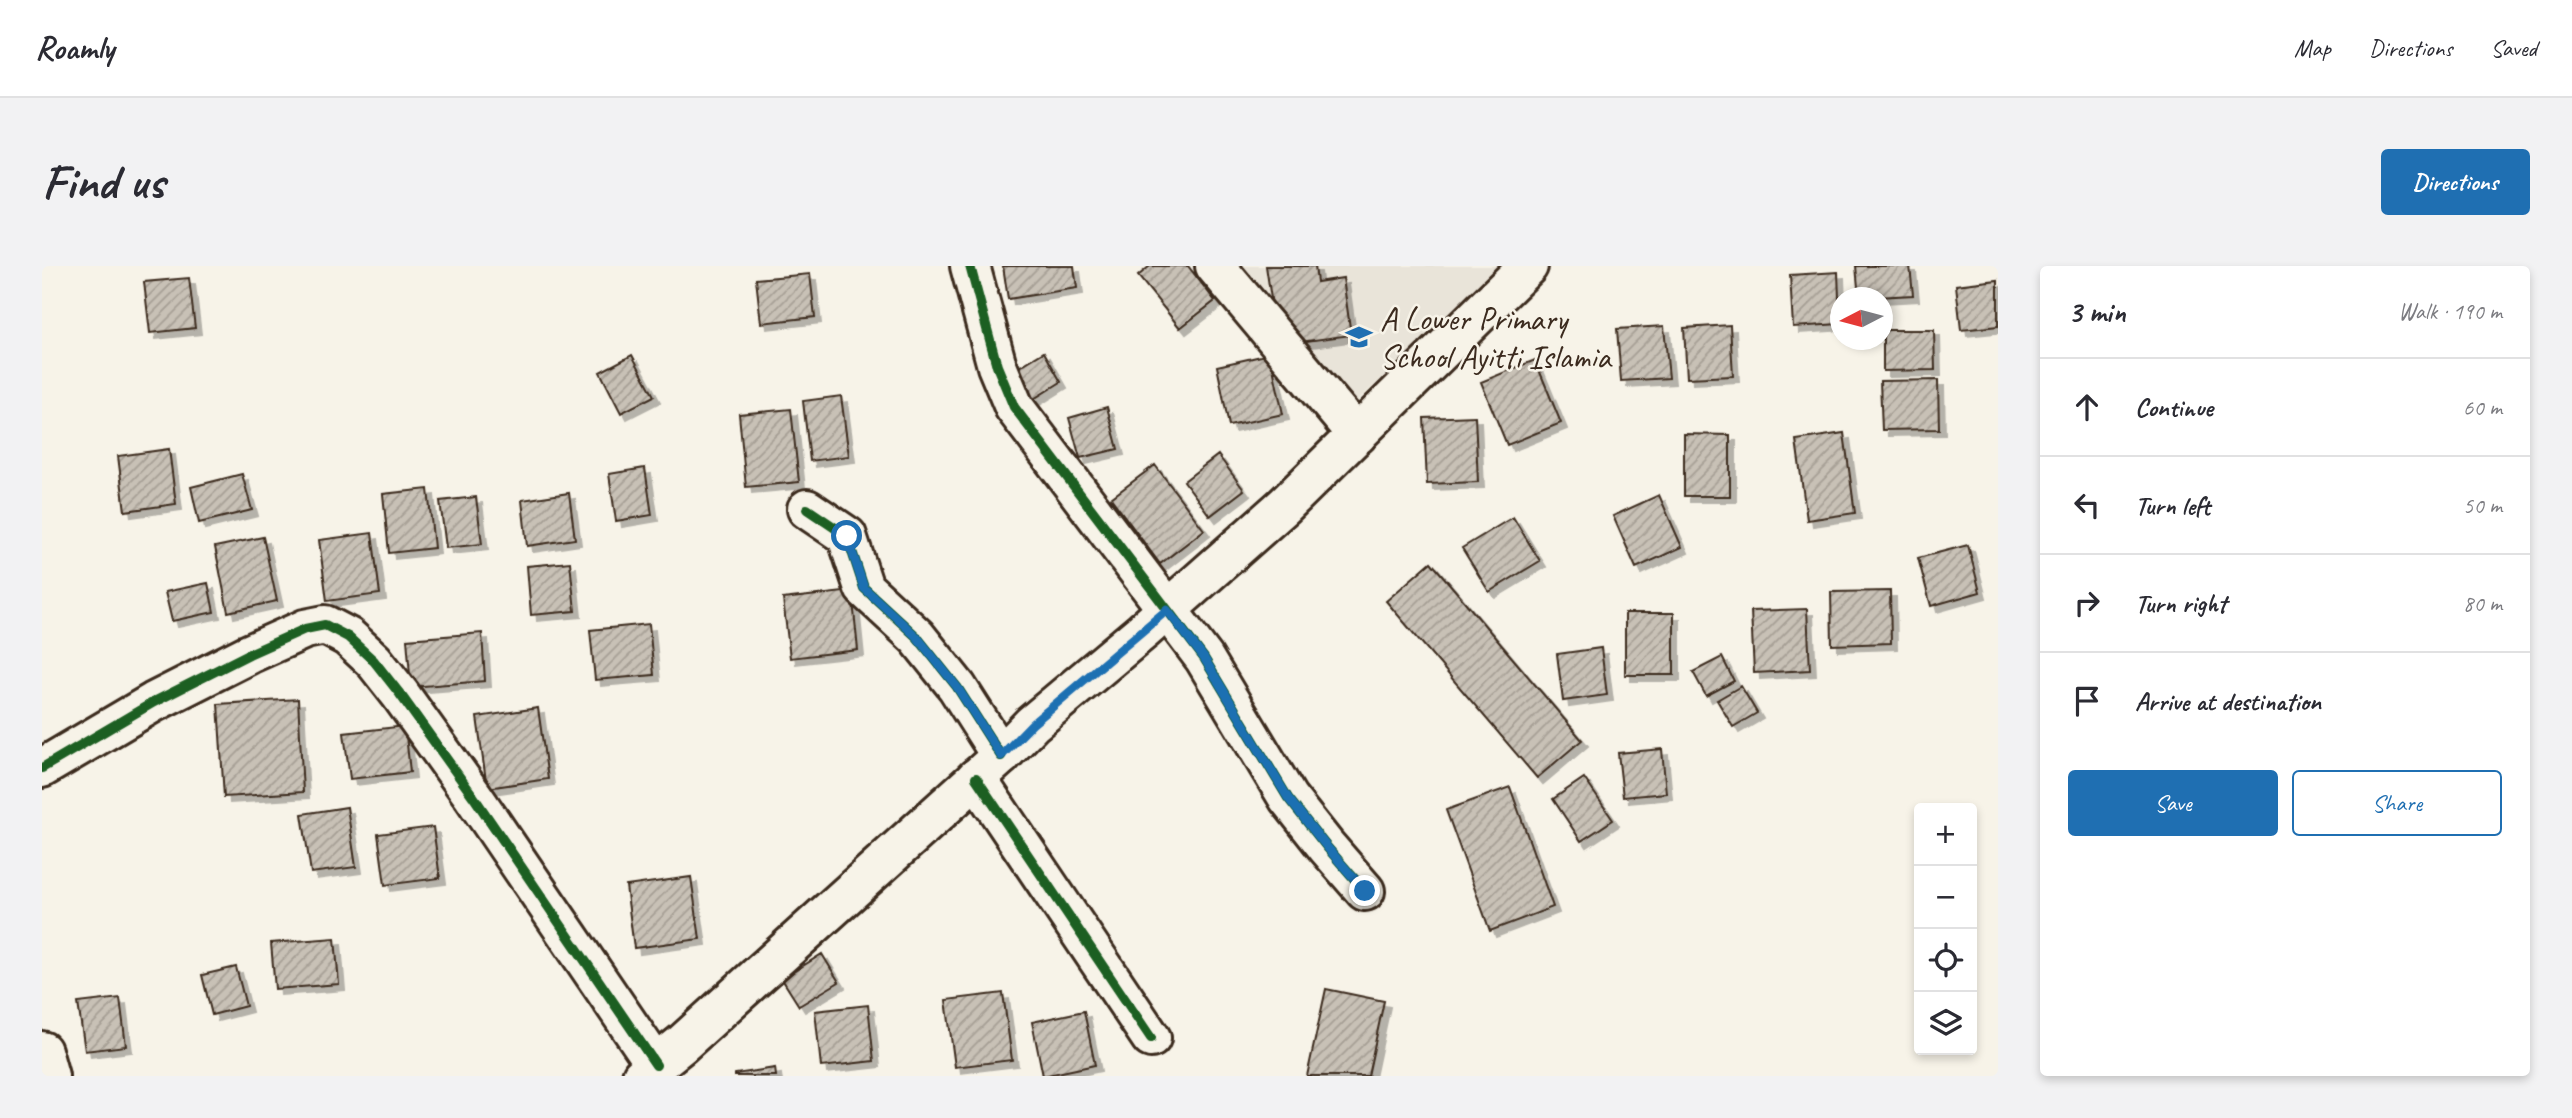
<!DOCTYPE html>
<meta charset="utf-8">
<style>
:root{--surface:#fff;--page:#f2f2f3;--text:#2b2b33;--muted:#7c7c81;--line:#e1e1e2;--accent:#1f6fb2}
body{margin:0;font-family:Caveat,sans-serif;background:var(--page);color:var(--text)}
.controls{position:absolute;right:21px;bottom:21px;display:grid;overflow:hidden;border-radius:7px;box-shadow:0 4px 10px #0003}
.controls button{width:63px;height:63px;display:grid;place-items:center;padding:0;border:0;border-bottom:2px solid var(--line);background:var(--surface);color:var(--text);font:35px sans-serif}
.compass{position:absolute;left:1788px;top:21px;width:63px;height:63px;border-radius:50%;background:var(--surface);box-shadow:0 4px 10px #0003;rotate:264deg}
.stop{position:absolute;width:21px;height:21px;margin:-16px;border:5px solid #1f6fb2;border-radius:50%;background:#fff}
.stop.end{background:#1f6fb2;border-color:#fff;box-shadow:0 2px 7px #0008}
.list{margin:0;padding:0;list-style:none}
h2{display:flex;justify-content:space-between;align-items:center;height:91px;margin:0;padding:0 28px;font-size:30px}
h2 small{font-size:23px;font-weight:400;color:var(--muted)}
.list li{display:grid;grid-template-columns:46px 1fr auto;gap:21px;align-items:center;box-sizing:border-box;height:98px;padding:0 28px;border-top:2px solid var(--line)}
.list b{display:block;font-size:26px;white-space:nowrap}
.list em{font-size:23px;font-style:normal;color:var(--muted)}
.actions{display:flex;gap:14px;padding:21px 28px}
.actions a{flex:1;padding:16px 0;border:2px solid var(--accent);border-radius:7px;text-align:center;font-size:24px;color:var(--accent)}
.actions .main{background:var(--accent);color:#fff}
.icon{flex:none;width:38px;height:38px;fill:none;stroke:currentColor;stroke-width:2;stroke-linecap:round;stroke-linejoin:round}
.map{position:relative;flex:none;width:1956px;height:810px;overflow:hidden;border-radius:7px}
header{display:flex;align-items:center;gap:42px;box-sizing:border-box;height:98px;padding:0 35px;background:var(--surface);border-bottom:2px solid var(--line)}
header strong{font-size:33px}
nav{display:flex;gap:38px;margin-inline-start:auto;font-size:24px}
.intro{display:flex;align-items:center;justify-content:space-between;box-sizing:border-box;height:168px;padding:0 42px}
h1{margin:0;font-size:49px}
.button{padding:18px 32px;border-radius:7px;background:var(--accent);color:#fff;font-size:24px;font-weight:700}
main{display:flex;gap:42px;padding:0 42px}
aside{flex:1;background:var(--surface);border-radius:7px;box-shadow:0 4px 10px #0003}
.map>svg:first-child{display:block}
.built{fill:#e9e4d9}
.building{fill:url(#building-hatch);stroke:#3b2a1e;stroke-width:2;filter:url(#shadow)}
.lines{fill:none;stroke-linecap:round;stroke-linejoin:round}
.minor-casing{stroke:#3b2a1e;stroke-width:44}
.major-casing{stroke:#3b2a1e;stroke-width:44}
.minor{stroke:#f7f3e8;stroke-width:38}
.major{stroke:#f7f3e8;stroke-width:38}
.cycleway-casing{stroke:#f7f3e8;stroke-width:15}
.cycleway{stroke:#1b5e20;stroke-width:10}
.route{stroke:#1f6fb2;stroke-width:9}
.labels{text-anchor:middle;stroke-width:5;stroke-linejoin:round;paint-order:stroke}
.poi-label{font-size:33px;fill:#3b2a1e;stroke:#f7f3e8;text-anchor:start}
</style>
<header>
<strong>Roamly</strong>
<nav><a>Map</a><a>Directions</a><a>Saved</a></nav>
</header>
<div class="intro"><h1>Find us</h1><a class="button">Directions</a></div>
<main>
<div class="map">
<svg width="1956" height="810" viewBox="0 0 1956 810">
<defs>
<pattern id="building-hatch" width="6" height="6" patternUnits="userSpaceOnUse" patternTransform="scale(1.75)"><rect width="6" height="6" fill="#c8c1b6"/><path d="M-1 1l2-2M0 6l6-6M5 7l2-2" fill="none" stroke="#a49d93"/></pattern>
<filter id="shadow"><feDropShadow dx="6" dy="6" stdDeviation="0" flood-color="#0004"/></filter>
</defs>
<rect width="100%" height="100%" fill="#f7f3e8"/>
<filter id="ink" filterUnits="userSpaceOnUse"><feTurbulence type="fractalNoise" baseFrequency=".0143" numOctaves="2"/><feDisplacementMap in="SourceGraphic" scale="14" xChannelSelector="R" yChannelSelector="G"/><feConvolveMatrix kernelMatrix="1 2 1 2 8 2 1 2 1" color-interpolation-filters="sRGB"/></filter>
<g filter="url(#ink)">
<path class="built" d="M1192 0H1463L1306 143Z"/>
<path class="building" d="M961 0H1032L1035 22 966 33Z
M1108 0H1146L1173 35 1138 62 1096 10Z
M1224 0H1273L1275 16 1301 12 1309 69 1236 79Z
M1814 0H1868L1871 29 1817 32Z
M1796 6 1798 58 1751 61 1748 9Z
M768 8 773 51 719 57 714 13Z
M147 12 153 62 108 67 102 16Z
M1956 14V60L1919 64 1914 19Z
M1688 59 1691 110 1645 112 1642 62Z
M1622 60 1627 112 1579 115 1575 63Z
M1841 64H1892L1893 104 1841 105Z
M1002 86 1019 116 985 137 967 107Z
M1228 88 1241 148 1187 160 1175 100Z
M590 89 612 130 579 147 558 106Z
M1493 94 1519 157 1465 179 1439 116Z
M1896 114 1897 163 1840 164 1838 115Z
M799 130 807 190 768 195 761 135Z
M1065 141 1076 183 1038 192 1027 152Z
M749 143 757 216 704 221 697 148Z
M1433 150 1436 216 1385 218 1382 152Z
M1802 167 1813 247 1765 254 1754 174Z
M1642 168 1688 169V230H1642Z
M127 183 134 238 83 245 76 190Z
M1176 189 1202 224 1168 250 1142 215Z
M1113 199 1162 264 1118 298 1069 232Z
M603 202 610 249 574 255 567 208Z
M200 208 210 244 157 257 149 221Z
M386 223 392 282 347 287 341 228Z
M527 227 533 273 485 280 480 234Z
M1617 229 1640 281 1594 302 1571 250Z
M434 231 440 278 404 282 398 235Z
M1471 251 1498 295 1447 326 1420 282Z
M330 267 338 328 285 335 277 274Z
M221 271 235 335 186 346 173 281Z
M1926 279 1938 326 1889 340 1876 292Z
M528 296 533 345 489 349 485 300Z
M1389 296 1540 474 1495 512 1344 335Z
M166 317 172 346 130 355 123 326Z
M810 325 816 384 748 392 741 333Z
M1848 325 1849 377 1790 379 1789 326Z
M1765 343 1768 404 1712 407 1709 345Z
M1583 347H1632V409H1583Z
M607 358 612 409 553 414 548 364Z
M440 367 443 415 369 421 365 373Z
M1559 382 1565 429 1521 435 1515 388Z
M1680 391 1692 415 1664 430 1651 406Z
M1699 420 1715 447 1691 461 1675 434Z
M256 433 261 526 182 531 176 438Z
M496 442 506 513 445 522 435 451Z
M363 460 368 506 308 513 302 467Z
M1620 483 1624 527 1581 531 1576 487Z
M1542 512 1571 554 1539 575 1511 533Z
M1468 521 1511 641 1448 665 1404 544Z
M305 541 314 601 269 607 260 548Z
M391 561 398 612 343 619 336 568Z
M649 611 658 673 592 682 584 620Z
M293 672 297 718 233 723 229 677Z
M780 688 797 716 757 740 740 713Z
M194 701 204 740 170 749 160 709Z
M1284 723 1342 735 1326 810H1265Z
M961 727 970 794 913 801 904 734Z
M78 732 84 780 43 785 36 737Z
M826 739 832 795 779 801 773 745Z
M1042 745 1053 799 1001 810 990 756Z
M733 802 734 810H693V808Z"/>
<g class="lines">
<g class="minor-casing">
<path id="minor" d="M928 0 955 100 972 141 1162 392 1246 532 1284 580 1323 625
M1173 0 1315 169
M765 243 805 270 822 322 875 371 915 421 959 490
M0 502 112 436 207 388 263 363 283 359 306 371 332 395 358 428 431 530 614 799
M934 512 1109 772
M0 785 7 810"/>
</g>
<g class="major-casing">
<path id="major" d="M600 810 640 778 959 490 990 458 1101 365 1242 240 1486 0"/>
</g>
<use href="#minor" class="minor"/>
<use href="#major" class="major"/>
<g class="cycleway-casing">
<path id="cycleway" d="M928 0 955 100 972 141 1162 392 1246 532 1284 580 1323 625
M765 243 805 270 822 322 875 371 915 421 959 490
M0 502 112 436 207 388 263 363 283 359 306 371 332 395 358 428 431 530 614 799
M934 512 1109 772"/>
</g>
<use href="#cycleway" class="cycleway"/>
</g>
</g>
<g class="lines" filter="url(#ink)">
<path class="route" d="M805 270 822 322 875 371 915 421 959 490 990 458 1125 344 1162 392 1246 532 1284 580 1323 625"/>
</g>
<defs>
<g id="school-bare" transform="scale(2.1)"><path d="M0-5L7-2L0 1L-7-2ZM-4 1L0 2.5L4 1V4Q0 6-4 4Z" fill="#1f6fb2" stroke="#f7f3e8" stroke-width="2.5" paint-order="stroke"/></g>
</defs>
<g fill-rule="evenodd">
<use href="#school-bare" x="1317" y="71"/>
</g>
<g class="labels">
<g class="poi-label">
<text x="1338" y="64">A Lower Primary<tspan x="1338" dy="38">School Ayitti Islamia</tspan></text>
</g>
</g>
</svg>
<div class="controls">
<button>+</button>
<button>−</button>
<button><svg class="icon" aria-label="locate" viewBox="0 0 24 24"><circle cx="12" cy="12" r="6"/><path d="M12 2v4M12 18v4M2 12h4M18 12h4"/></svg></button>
<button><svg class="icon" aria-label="layers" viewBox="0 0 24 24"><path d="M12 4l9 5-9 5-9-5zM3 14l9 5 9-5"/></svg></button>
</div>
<svg class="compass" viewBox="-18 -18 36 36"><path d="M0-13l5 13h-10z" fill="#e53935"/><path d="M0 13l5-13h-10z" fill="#7c7c81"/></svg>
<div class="stop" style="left:805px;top:270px"></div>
<div class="stop end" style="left:1323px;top:625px"></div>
</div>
<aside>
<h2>3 min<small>Walk · 190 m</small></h2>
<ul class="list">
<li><svg class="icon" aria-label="ahead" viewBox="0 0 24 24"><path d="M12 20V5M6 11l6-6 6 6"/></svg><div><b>Continue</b></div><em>60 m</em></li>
<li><svg class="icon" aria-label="left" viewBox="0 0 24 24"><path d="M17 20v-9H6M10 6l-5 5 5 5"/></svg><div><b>Turn left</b></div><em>50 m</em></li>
<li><svg class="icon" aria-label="right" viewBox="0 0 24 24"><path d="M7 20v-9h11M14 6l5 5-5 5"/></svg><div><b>Turn right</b></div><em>80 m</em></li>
<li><svg class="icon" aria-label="arrive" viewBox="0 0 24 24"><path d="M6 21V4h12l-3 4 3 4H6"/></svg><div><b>Arrive at destination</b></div></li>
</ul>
<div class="actions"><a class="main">Save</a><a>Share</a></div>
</aside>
</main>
